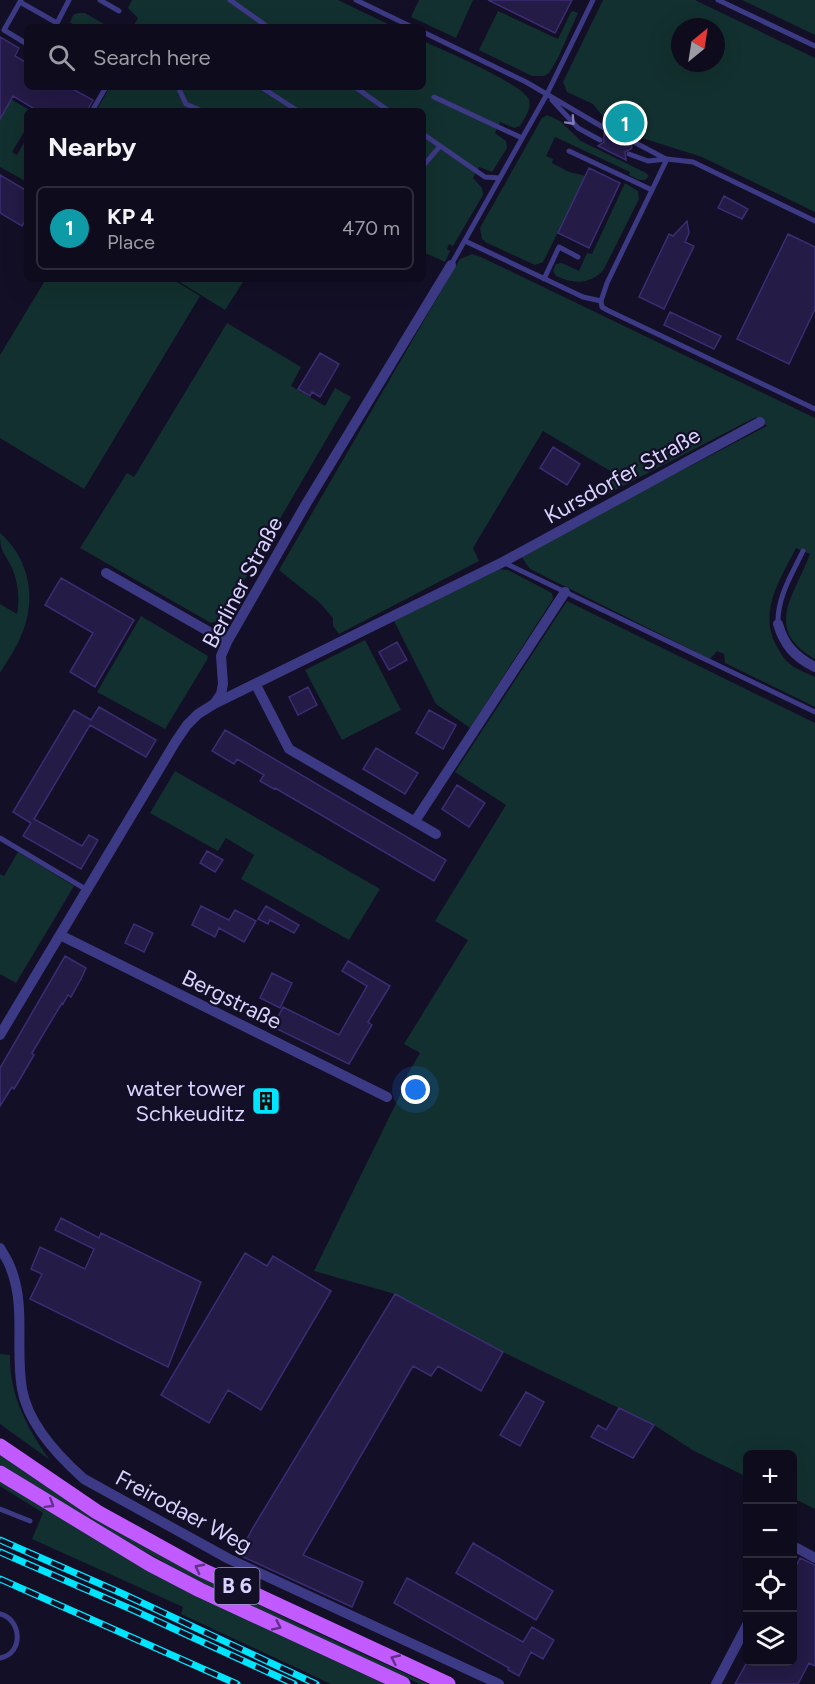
<!DOCTYPE html>
<meta charset="utf-8">
<style>
:root{--surface:#0e0b1c;--page:#1c1929;--text:#f1f3f6;--muted:#9b9ba3;--line:#2e2b3b;--accent:#8c9099}
body{margin:0;font-family:Figtree,sans-serif;background:var(--page);color:var(--text)}
.controls{position:absolute;right:18px;bottom:18px;display:grid;overflow:hidden;border-radius:9px;box-shadow:0 6px 24px #0002}
.controls button{width:54px;height:54px;display:grid;place-items:center;padding:0;border:0;border-bottom:2px solid var(--line);background:var(--surface);color:var(--text);font:30px sans-serif}
.compass{position:absolute;left:671px;top:18px;width:54px;height:54px;border-radius:50%;background:var(--surface);box-shadow:0 6px 24px #0002;rotate:30deg}
.you{position:absolute;left:416px;top:1090px;width:21px;height:21px;margin:-15px;border:4px solid #fff;border-radius:50%;background:#1a73e8;box-shadow:0 0 0 9px #1a73e833}
.badge{display:grid;place-items:center;width:39px;height:39px;border-radius:50%;background:var(--accent);color:#fff;font-size:20px;font-weight:700}
.pin{position:absolute;translate:-50% -50%;border:3px solid #fff;box-shadow:0 2px 6px #0006}
.list{margin:0;padding:0;list-style:none}
h2{display:flex;justify-content:space-between;align-items:center;height:78px;margin:0;padding:0 24px;font-size:26px}
h2 small{font-size:20px;font-weight:400;color:var(--muted)}
.list li{display:grid;grid-template-columns:39px 1fr auto;gap:18px;align-items:center;box-sizing:border-box;height:84px;margin:0 12px 12px;padding:0 12px;border:2px solid var(--line);border-radius:9px}
.list b{display:block;font-size:22px;white-space:nowrap}
.list p{margin:0;font-size:20px;white-space:nowrap;color:var(--muted)}
.list em{font-size:20px;font-style:normal;color:var(--muted)}
.icon{flex:none;width:33px;height:33px;fill:none;stroke:currentColor;stroke-width:2;stroke-linecap:round;stroke-linejoin:round}
.map{position:relative;flex:none;width:815px;height:1684px;overflow:hidden}
.search{position:absolute;background:var(--surface);box-shadow:0 6px 24px #0002;left:24px;top:24px;width:402px;height:66px;display:flex;align-items:center;gap:15px;box-sizing:border-box;padding:0 21px;border-radius:9px;color:var(--muted);font-size:22px}
.panel{position:absolute;background:var(--surface);box-shadow:0 6px 24px #0002;left:24px;top:108px;width:402px;height:174px;border-radius:9px}
.map>svg:first-child{display:block}
.green{fill:#12302f;fill-rule:evenodd}
.building{fill:#241b47;stroke:#3b2d73;stroke-width:1.5}
.lines{fill:none;stroke-linecap:round;stroke-linejoin:round}
.lane{stroke:#3d3a85;stroke-width:5}
.street{stroke:#3d3a85;stroke-width:10}
.primary{stroke:#c25bff;stroke-width:15}
.rail-casing{stroke:#00e5ff;stroke-width:7}
.rail{stroke:#130f26;stroke-width:4.5;stroke-dasharray:14;stroke-linecap:butt}
.oneway{stroke:#837fbc}
.oneway2{stroke:#623188}
.labels{text-anchor:middle;stroke-width:4.5;stroke-linejoin:round;paint-order:stroke}
.shield{fill:#130f26;stroke:#9e99be;stroke-width:1.5}
.shield-label{font-size:21px;font-weight:bold;fill:#d9d4ff}
.street-label{font-size:22px;fill:#d9d4ff;stroke:#130f26}
.poi-label{font-size:22px;fill:#d9d4ff;stroke:#130f26;text-anchor:end}
</style>
<div class="map">
<svg width="815" height="1684" viewBox="0 0 815 1684">
<rect width="100%" height="100%" fill="#130f26"/>
<path class="green" d="M132 0H338L394 27H133L138 18 128 8Z
M419 0H473L456 38 411 17Z
M603 0H695L815 58V212L702 157 639 137 646 123 612 106 605 119 593 104 567 92 563 82ZM680 27H716V63H680Z
M742 0H815V35Z
M498 11 558 39 571 12 573 11 578 13 558 58 549 73 544 76H532L479 50Z
M78 13H85L109 27H81L70 23 73 15Z
M423 41C441 49 525 85 529 100 532 109 524 119 520 126L514 128 500 122 495 133 506 141 507 148 492 172 479 167 473 178 482 188 483 195 453 246 449 244 447 249 450 251 445 262 423 252V111H118L112 108 110 111H96L110 87H423Z
M11 99 31 111H27V127L12 152 17 155 26 139 27 140V182L0 167V119Z
M547 115 560 121 581 141 646 173 649 176 645 180H639L629 175 630 172 555 137 546 156 553 159 552 163 569 172 586 176 543 262 535 265 487 243 482 239 480 228 542 118Z
M625 183 638 191 639 199 604 269C591 285 573 284 556 276L553 271 556 264 562 263 579 271 587 253 592 254Z
M472 254 481 257 815 418V659C762 629 795 595 810 554L796 548C781 578 758 611 776 645 780 652 784 660 790 664 797 670 807 673 815 677V707L725 663 724 654 717 651 710 659 530 569 520 555 767 426 756 417 594 501 612 472 543 431 473 548 479 561 339 634 333 626V618L320 603 279 570 455 267 460 259Z
M46 279H172L200 296 84 489 0 438V355Z
M175 279H245L225 310Z
M227 323 301 367 291 386 325 406 335 388 351 397 221 620 211 623 80 548 127 473 134 477Z
M0 533C30 559 37 600 21 636 16 649 7 661 0 673V604L17 614C20 599 18 582 12 568 4 551 0 553 0 533Z
M497 569 508 570 552 593 553 599 470 728 436 704 394 621Z
M567 601 815 723V1509L793 1498 792 1454H748L747 1477 694 1451 654 1425 503 1352 395 1294 314 1271 402 1091 399 1089 420 1053 404 1044 468 940 435 921 506 805 455 772Z
M141 616 208 656 207 660 165 729 97 692Z
M365 640 401 710 342 740 305 670Z
M175 771 380 889 349 940 241 879 254 855 226 838 218 851 150 813Z
M18 852 74 886 16 983 0 974V874L4 876Z
M0 1354 10 1355C9 1394 27 1429 50 1460L0 1424Z
M0 1454C132 1551 280 1616 428 1684H420C348 1651 275 1620 205 1584 134 1547 67 1506 0 1464Z
M0 1481C53 1514 106 1547 162 1577 235 1615 310 1649 385 1684H331L181 1614 183 1607 32 1539 43 1513 0 1486Z"/>
<path class="building" d="M488 0H572L555 33Z
M0 37 19 48 15 56 27 63V87H69L93 100 87 111H38L13 96 0 119Z
M613 110 642 124 636 138H632L629 140 632 147 631 149 625 152 626 160 598 146 604 142V133H608L610 131 608 121Z
M589 168 620 183 589 248 558 233Z
M0 175 27 191V218L22 226 0 213Z
M724 196 748 209 742 219 718 208Z
M687 221 689 233 685 242 694 246 664 309 639 297 669 234 673 236Z
M788 234 815 247V309L789 364 737 339Z
M670 312 721 336 714 349 664 325Z
M320 353 339 364 320 397 312 392 310 396 298 389Z
M553 447 580 464 567 485 540 468Z
M61 578 134 620 95 687 70 672 93 633 45 605Z
M397 642 407 660 389 670 379 652Z
M308 687 317 705 298 715 289 697Z
M99 707 156 740 146 757 90 725 34 819 82 846 89 835 98 840 81 869 23 836 31 823 13 812 74 710 91 720Z
M429 710 456 725 443 749 416 733Z
M225 730 446 860 434 881 275 788 274 789 260 781 264 775 237 759 234 764 212 751Z
M376 748 418 773 405 794 363 769Z
M457 785 485 803 469 827 442 809Z
M207 851 223 860 215 872 200 863Z
M201 906 229 920 235 910 256 921 244 942 219 928 215 937 192 925Z
M266 906 299 925 294 933 270 920 268 924 258 919Z
M134 924 153 933 144 952 125 943Z
M65 956 86 968 81 979 71 997 68 995 63 1004 62 1003 32 1053 34 1055 20 1079 14 1089 12 1087 0 1106V1068Z
M348 961 390 986 368 1022 372 1025 349 1064 273 1027 283 1007 339 1035 367 986 342 971Z
M272 973 292 983 280 1008 260 998Z
M255 1101a11 11 0 1 1 22 0a11 11 0 1 1-22 0Z
M61 1218 99 1238 101 1233 201 1282 168 1367 30 1299 42 1274 31 1269 40 1247 85 1269 94 1249 55 1230Z
M245 1253 267 1266 273 1256 331 1291 261 1410 228 1390 209 1423 161 1395Z
M395 1294 503 1352 481 1391 438 1366 431 1376 413 1366 303 1555 363 1582 352 1607 239 1555 251 1531Z
M526 1392 544 1402 520 1446 500 1435Z
M619 1408 654 1425 633 1458 591 1437 598 1425 606 1430Z
M473 1543 553 1591 536 1620 456 1573Z
M800 1558 815 1565V1666L809 1663 798 1684H735L747 1662H792V1574Z
M407 1578 523 1642 532 1627 554 1640 543 1659 531 1652 519 1676 508 1670 509 1668 394 1603Z"/>
<g class="lines">
<path class="lane" d="M21 0 4 30 27 44
M100 0 119 11
M230 0 268 27
M356 0 412 27
M718 0 815 46
M20 2 57 23 69 0
M423 32 526 82 606 129
M178 87 186 104 202 111
M261 87 298 111
M355 87 389 111
M434 97 522 138
M552 100 578 128 600 140
M92 111 106 87
M423 134 485 177 500 178
M634 142 666 159
M569 151 652 190
M629 154 648 161 667 159
M423 166 440 146
M465 241 583 297 601 301 602 307 607 310 815 409
M451 265 547 94 593 0
M544 279 559 247 578 257
M601 301 607 283 667 159 693 162 815 221
M503 562 815 712
M778 624C777 597 792 574 803 551
M0 838 87 890
M0 1509 30 1521
M0 1614C22 1619 24 1654 0 1658"/>
<path class="street" d="M106 573 227 642
M778 624C784 645 795 657 815 667
M256 685 289 749 436 834
M214 704 503 562 760 422
M415 821 565 592
M60 935 387 1097
M0 1035 176 741 187 725 198 714 214 704 221 694 223 684 221 656 227 642 306 504 451 265
M0 1248C4 1255 9 1262 11 1269 26 1307 15 1349 22 1389 28 1424 58 1456 84 1479L229 1559 499 1684
M792 1548H797L815 1558
M716 1684 748 1623"/>
<path class="primary" d="M0 1446 97 1512 202 1570 448 1684
M0 1473 150 1564 200 1590 403 1684"/>
<g class="rail-casing">
<path id="rail" d="M0 1540 121 1593 316 1684
M0 1552 133 1610 294 1684
M0 1579 237 1684"/>
</g>
<use href="#rail" class="rail"/>
</g>
<defs><path id="oneway-chevron" d="M-2-3.5L2.5 0L-2 3.5" fill="none" stroke-width="1.6" stroke-linecap="round" stroke-linejoin="round" transform="scale(1.5)"/></defs>
<use class="oneway" href="#oneway-chevron" transform="translate(571 121) rotate(47)"/>
<g class="oneway2">
<use href="#oneway-chevron" transform="translate(50 1504) rotate(32)"/>
<use href="#oneway-chevron" transform="translate(199 1568) rotate(-152)"/>
<use href="#oneway-chevron" transform="translate(277 1626) rotate(25)"/>
<use href="#oneway-chevron" transform="translate(395 1659) rotate(-155)"/>
</g>
<defs>
<g id="building-square" transform="scale(1.5)"><rect x="-9" y="-9" width="18" height="18" rx="4" fill="#00e5ff" stroke="#130f26"/><path d="M-4-6H4V6H1V3H-1V6H-4ZM-2.5-4.3h1.7v1.8h-1.7ZM.8-4.3h1.7v1.8H.8ZM-2.5-1h1.7V.8h-1.7ZM.8-1h1.7V.8H.8Z" fill="#111"/></g>
</defs>
<g fill-rule="evenodd">
<use href="#building-square" x="266" y="1101"/>
</g>
<g class="labels">
<rect class="shield" x="214.5" y="1568" width="45" height="36" rx="4.5"/>
<g class="shield-label">
<text x="237" y="1593">B 6</text>
</g>
<g class="street-label">
<text transform="translate(622 475) rotate(-29)" y="8">Kursdorfer Straße</text>
<text transform="translate(242 582) rotate(-62)" y="8">Berliner Straße</text>
<text transform="translate(232 999) rotate(26)" y="8">Bergstraße</text>
<text transform="translate(184 1511) rotate(28)" y="8">Freirodaer Weg</text>
</g>
<g class="poi-label">
<text x="245" y="1096">water tower<tspan x="245" dy="25">Schkeuditz</tspan></text>
</g>
</g>
</svg>
<div class="controls">
<button>+</button>
<button>−</button>
<button><svg class="icon" aria-label="locate" viewBox="0 0 24 24"><circle cx="12" cy="12" r="6"/><path d="M12 2v4M12 18v4M2 12h4M18 12h4"/></svg></button>
<button><svg class="icon" aria-label="layers" viewBox="0 0 24 24"><path d="M12 4l9 5-9 5-9-5zM3 14l9 5 9-5"/></svg></button>
</div>
<svg class="compass" viewBox="-18 -18 36 36"><path d="M0-13l5 13h-10z" fill="#e53935"/><path d="M0 13l5-13h-10z" fill="#9b9ba3"/></svg>
<div class="you"></div>
<div class="pin badge" style="left:625px;top:123px;background:#0f9aa8">1</div>
<div class="search"><svg class="icon" aria-label="search" viewBox="0 0 24 24"><circle cx="10" cy="10" r="6"/><path d="M15 15l6 6"/></svg>Search here</div>
<section class="panel">
<h2>Nearby<small></small></h2>
<ul class="list">
<li><span class="badge" style="background:#0f9aa8">1</span><div><b>KP 4</b><p>Place</p></div><em>470 m</em></li>
</ul>
</section>
</div>
